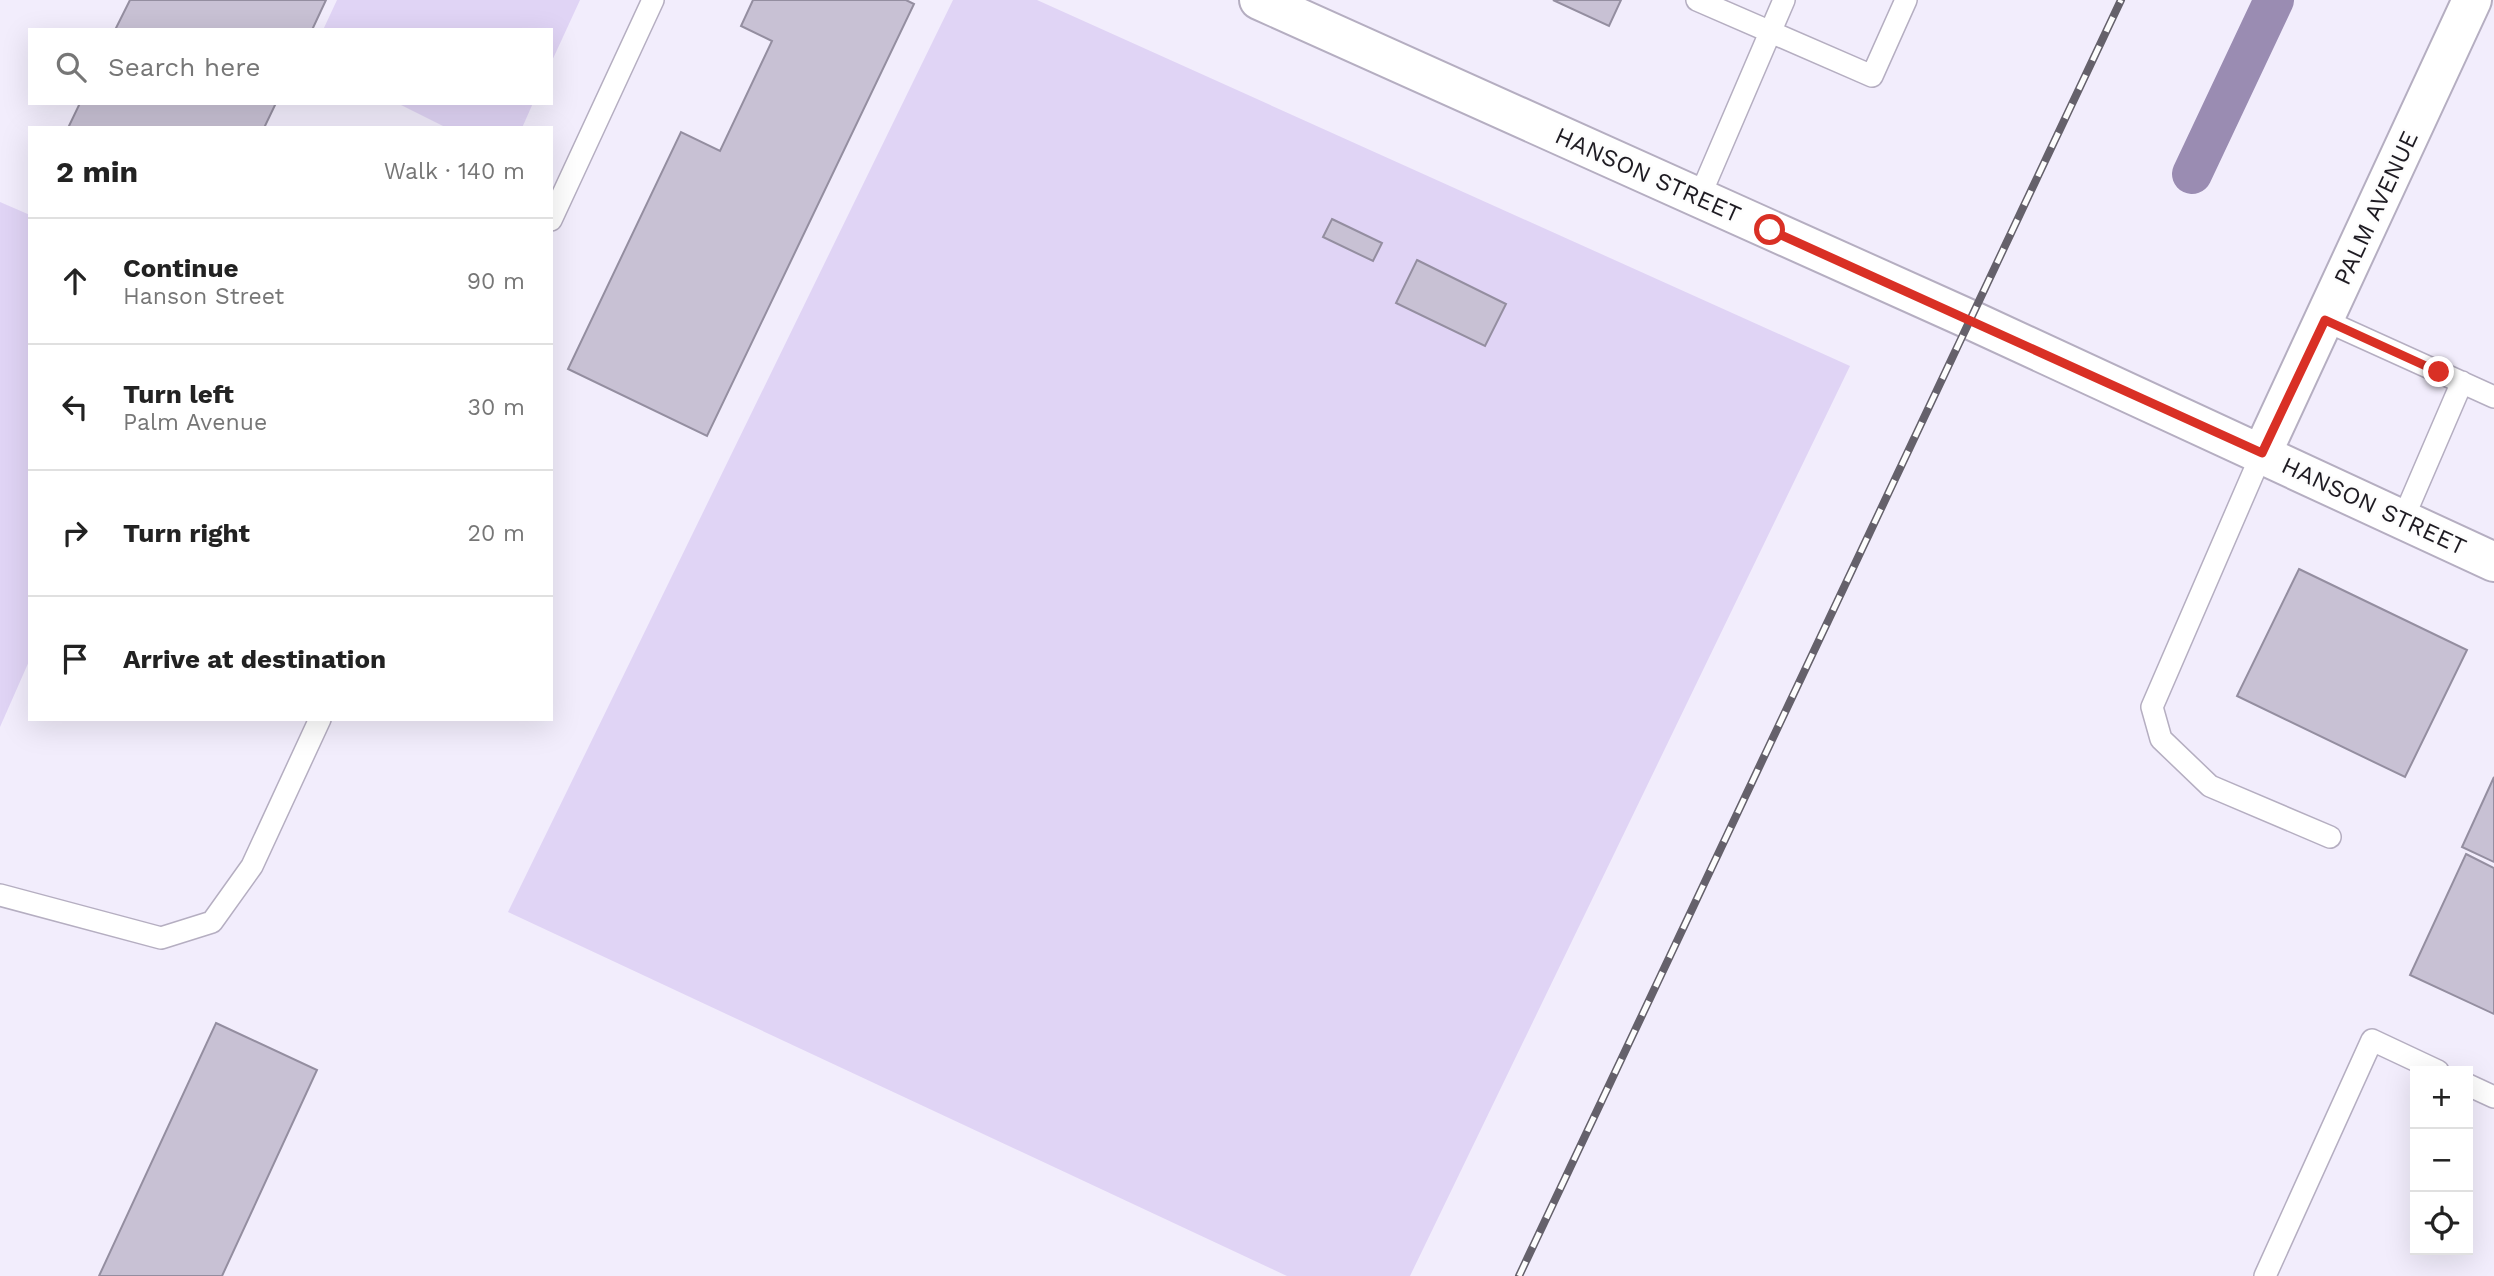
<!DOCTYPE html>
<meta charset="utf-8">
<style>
:root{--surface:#fff;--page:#f6f6f6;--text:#222;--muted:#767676;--line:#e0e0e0}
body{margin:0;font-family:"Work Sans",sans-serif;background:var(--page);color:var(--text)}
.controls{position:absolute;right:21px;bottom:21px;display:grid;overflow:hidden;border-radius:0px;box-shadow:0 7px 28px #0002}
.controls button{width:63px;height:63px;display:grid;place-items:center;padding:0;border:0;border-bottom:2px solid var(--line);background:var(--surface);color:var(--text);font:35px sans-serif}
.stop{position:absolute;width:21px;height:21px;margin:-16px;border:5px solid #d93025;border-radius:50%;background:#fff}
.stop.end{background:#d93025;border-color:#fff;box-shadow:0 2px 7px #0008}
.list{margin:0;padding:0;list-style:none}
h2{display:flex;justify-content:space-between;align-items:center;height:91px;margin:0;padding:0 28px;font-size:30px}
h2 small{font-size:23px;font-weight:400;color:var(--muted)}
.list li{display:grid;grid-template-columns:46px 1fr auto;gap:21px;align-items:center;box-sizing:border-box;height:126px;padding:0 28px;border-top:2px solid var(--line)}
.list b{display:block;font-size:26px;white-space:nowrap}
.list p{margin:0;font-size:23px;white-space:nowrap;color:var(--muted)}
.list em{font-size:23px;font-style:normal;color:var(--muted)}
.icon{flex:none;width:38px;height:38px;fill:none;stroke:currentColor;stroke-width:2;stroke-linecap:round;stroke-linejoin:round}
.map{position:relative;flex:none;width:2494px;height:1276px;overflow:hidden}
.search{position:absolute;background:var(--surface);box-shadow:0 7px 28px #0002;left:28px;top:28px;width:525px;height:77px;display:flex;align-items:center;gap:18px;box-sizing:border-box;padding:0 24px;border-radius:0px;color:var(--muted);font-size:26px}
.panel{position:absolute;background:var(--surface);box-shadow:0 7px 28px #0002;left:28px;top:126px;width:525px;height:595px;border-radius:0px}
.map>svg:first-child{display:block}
.green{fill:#e0d4f5}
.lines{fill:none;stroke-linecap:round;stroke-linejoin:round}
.canal{stroke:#9a8cb2;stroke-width:40}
.building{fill:#c8c1d4;stroke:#948ea0;stroke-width:2}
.service-casing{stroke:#b5aec1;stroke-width:24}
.minor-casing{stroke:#b5aec1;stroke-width:42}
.tertiary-casing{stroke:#b5aec1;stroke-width:42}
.service{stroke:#fff;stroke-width:21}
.minor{stroke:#fff;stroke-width:38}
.tertiary{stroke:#fff;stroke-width:38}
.rail-casing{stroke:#65616b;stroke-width:8}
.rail{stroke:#fdfdfd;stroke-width:5;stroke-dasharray:16;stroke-linecap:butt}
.route{stroke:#d93025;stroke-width:9}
.labels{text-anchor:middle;stroke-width:5;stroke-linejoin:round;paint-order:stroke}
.street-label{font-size:24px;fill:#1e1b22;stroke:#fdfdfd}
</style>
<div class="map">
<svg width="2494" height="1276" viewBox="0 0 2494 1276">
<rect width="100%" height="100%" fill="#f2edfc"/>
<path class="green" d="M337 0H580L551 63V30H323Z
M953 0H1037L1850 366 1410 1276H1287L508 912Z
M397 103H533L522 128H447Z
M0 202 30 215V659L0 727Z"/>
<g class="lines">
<path class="canal" d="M2192 174 2274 0"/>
</g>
<path class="building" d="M130 0H326L312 30H115Z
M753 0H906L914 4 707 436 568 369 681 132 720 151 772 41 741 26Z
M1553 0H1621L1609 26Z
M80 103H276L264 128H68Z
M1332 219 1382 243 1373 261 1323 237Z
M1417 260 1506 304 1485 346 1396 303Z
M2299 569 2467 650 2405 777 2237 696Z
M2494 777V862L2462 847Z
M2466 854 2494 868V1014L2410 975Z
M216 1023 317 1070 222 1276H99Z"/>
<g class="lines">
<g class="service-casing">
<path id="service" d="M1697 0 1872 76 1906 0
M1699 198 1784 0
M551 220 653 0
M2324 320 2494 397
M2262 453 2152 707 2161 739 2210 786 2330 837
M2403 519 2462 382
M0 895 161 938 212 922 252 866 320 719
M2468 1085 2494 1097
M2265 1276 2372 1040 2438 1071"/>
</g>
<g class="minor-casing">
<path id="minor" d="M2262 453 2472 0"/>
</g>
<g class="tertiary-casing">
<path id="tertiary" d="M1259 0 1971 320 2494 562"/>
</g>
<use href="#service" class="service"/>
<use href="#minor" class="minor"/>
<use href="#tertiary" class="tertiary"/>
<g class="rail-casing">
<path id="rail" d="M1519 1276 2121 0"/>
</g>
<use href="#rail" class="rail"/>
</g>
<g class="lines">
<path class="route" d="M1770 230 2262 453 2325 320 2439 372"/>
</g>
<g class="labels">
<g class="street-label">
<text transform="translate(1648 175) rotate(24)" y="8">HANSON STREET</text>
<text transform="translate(2376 208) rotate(-65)" y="8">PALM AVENUE</text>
<text transform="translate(2374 506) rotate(25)" y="8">HANSON STREET</text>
</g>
</g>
</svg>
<div class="controls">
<button>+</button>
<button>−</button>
<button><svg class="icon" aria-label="locate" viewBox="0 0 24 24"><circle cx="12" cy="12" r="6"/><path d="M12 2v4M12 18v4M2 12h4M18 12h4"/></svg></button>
</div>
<div class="stop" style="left:1770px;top:230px"></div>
<div class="stop end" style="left:2439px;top:372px"></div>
<div class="search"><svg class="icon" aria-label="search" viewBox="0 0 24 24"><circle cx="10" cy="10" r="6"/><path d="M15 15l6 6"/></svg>Search here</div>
<section class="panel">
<h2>2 min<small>Walk · 140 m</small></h2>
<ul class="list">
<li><svg class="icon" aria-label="ahead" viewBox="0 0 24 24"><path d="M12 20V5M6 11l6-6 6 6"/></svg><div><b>Continue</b><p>Hanson Street</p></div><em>90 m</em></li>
<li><svg class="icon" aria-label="left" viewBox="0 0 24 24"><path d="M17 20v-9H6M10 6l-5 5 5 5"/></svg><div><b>Turn left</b><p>Palm Avenue</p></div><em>30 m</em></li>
<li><svg class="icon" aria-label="right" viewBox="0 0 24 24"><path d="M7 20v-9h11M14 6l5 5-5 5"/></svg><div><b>Turn right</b></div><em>20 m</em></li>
<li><svg class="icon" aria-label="arrive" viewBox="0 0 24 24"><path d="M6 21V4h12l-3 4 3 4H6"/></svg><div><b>Arrive at destination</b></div></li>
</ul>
</section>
</div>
